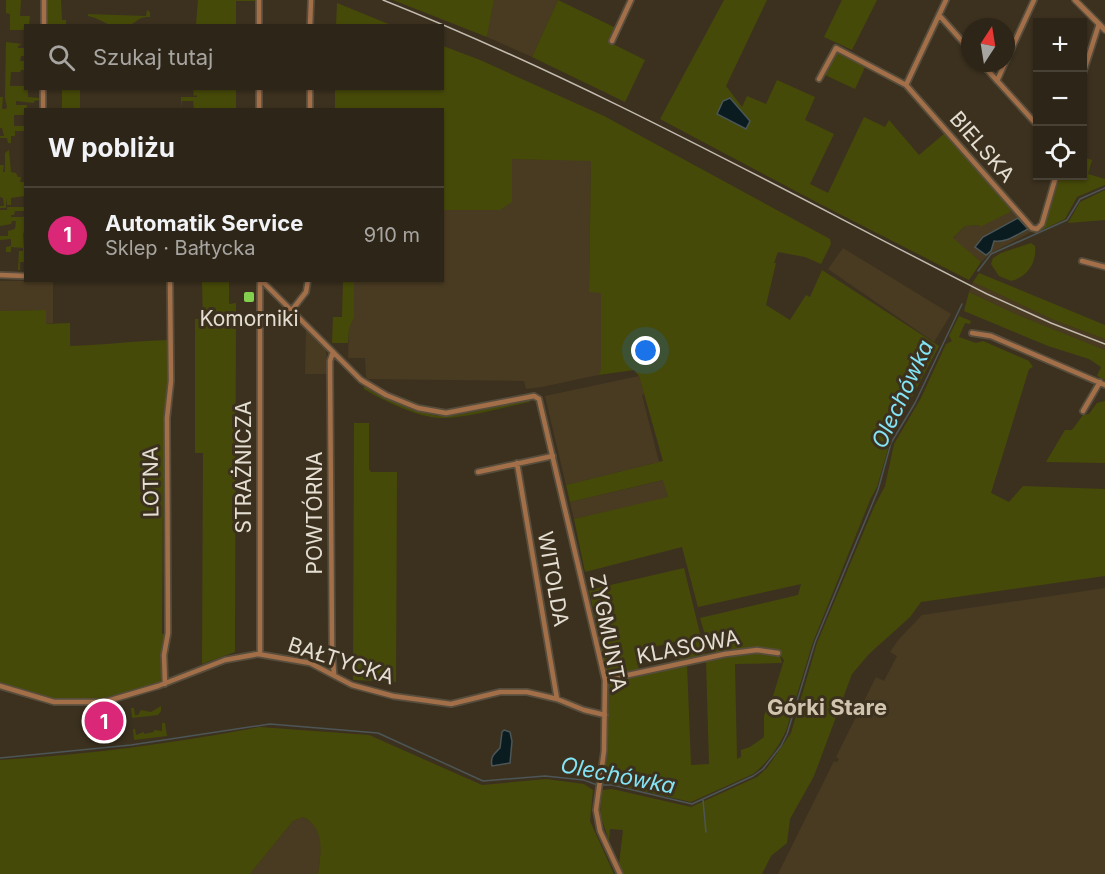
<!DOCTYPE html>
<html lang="pl">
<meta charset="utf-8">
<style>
:root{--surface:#2d2517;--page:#352d20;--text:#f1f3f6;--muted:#a7a5a1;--line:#484236;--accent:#db2777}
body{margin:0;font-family:Inter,sans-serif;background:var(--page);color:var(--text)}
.controls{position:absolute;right:18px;top:18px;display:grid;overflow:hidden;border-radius:0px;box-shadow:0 2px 4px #0004}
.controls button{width:54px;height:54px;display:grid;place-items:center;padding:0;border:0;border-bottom:2px solid var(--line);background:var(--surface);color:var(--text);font:30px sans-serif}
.compass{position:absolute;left:961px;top:18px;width:54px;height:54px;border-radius:50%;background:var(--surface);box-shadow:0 2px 4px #0004;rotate:12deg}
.you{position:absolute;left:646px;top:351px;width:21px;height:21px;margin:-15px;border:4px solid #fff;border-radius:50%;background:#1a73e8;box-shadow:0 0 0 9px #1a73e833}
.badge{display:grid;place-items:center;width:39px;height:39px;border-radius:50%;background:var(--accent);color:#fff;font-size:20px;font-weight:700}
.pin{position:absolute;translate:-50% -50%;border:3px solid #fff;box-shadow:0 2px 6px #0006}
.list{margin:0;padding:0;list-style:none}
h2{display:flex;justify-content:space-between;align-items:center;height:78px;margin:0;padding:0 24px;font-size:26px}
h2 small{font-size:20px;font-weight:400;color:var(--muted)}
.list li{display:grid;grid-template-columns:39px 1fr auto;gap:18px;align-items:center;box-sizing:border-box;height:96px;padding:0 24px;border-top:2px solid var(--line)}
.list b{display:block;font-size:22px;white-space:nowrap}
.list p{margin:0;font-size:20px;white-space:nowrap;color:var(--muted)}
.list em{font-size:20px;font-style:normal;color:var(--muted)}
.icon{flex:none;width:33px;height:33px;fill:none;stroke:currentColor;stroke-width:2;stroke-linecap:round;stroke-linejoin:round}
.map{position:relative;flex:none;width:1105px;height:874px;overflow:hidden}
.search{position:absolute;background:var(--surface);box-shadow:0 2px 4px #0004;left:24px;top:24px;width:420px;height:66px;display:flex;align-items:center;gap:15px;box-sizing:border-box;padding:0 21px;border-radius:0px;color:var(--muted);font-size:22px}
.panel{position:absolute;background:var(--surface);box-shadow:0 2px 4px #0004;left:24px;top:108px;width:420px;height:174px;border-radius:0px}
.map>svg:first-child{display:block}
.built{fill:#493b22}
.green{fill:#464a09}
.water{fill:#0a1c20;stroke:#4c5656;stroke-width:1.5}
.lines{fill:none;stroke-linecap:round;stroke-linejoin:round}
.stream{stroke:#4c5656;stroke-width:1.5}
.minor-casing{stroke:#574d3c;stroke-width:8}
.tertiary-casing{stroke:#574d3c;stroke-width:8}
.minor{stroke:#a36f49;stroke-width:4.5}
.tertiary{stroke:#a36f49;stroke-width:5}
.rail{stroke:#c3bbaf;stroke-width:1.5}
.poi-dot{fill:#83d04e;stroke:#3c311f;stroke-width:2}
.labels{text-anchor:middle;stroke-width:6;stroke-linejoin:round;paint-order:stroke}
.street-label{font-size:21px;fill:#e5ded3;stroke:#3c311f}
.poi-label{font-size:21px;fill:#e5ded3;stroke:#3c311f}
.water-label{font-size:22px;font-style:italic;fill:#83e4f6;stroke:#3c311f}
.neighbourhood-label{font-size:22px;font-weight:bold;fill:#d2c5af;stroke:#3c311f}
</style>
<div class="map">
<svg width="1105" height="874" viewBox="0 0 1105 874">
<rect width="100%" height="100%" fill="#3c311f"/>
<path class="built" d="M494 0H558L532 57 487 37Z
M512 159 591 160 589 291 601 292V370L598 375 542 387 526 389 524 381 368 379 366 377 365 358H348L349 329 354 316V281L442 280 443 210H500L511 202Z
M1011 207 1033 231 991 253 981 262 953 239 965 226 979 225Z
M843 248 951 314 934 342 828 269Z
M0 281H53V323L46 324V310L0 311Z
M973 282 1054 320 1105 339V350L1018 315 969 292Z
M306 329 326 349 328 374H305Z
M639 376 644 394 642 395 659 462 566 485 545 396Z
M664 480 668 498 574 519 570 502Z
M1105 588V874H778L834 761 837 762 839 759 836 757 876 677 884 681 897 656 890 652 899 639 922 615Z
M303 817 315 825 319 832 322 844 318 874H250L293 821Z"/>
<path class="green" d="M6 0H21L20 16H30L29 25 26 26 25 30H10V14L6 13Z
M46 0H61L62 20H66V25L46 26Z
M198 0H255V1H236V25H196Z
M393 0H494L487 37Z
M558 0 616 28 609 42 645 60 625 102 532 57Z
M724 0H767L726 86 742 107 747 96 766 104 777 80 815 97 805 120 834 134 810 184 828 193 864 117 885 127 889 120 919 155 945 133 1011 207 1010 212 980 227 979 225 965 226 953 238 981 262 969 280 822 205 660 119Z
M842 0H877L852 50 824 37Z
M337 3 391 25H336Z
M147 10 150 12V17C138 16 138 22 129 25 112 31 101 18 88 16V14L146 16Z
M6 42 22 44 18 46V48H25V56H21L20 61H25V70H21L20 72H11L10 86H25L26 88 28 89V97L39 98V100L34 101V103L16 101V105H27L25 115H14V126H25V131H15V136H11V143H8L7 138H0V136H4L2 128H0V97H3L2 109H6L7 107 5 98Z
M443 46 480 60 604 116 830 239 831 244 821 264 805 257 778 252 774 263H776L766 305 790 320 806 295 810 297 822 270 939 346 892 435 877 487 870 500 813 642 786 731C778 748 768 762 753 774L691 802 603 782 607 751 609 683 687 664 691 765 709 764 706 660C730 655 756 649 780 656L782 663 735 664 737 759 741 757V750L750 747 764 737V716L768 703 773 696 784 660C773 642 729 653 711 655L700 618 798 595 801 584 698 607 682 547 585 572 574 519 668 497 663 480 570 502 566 485 663 461 639 376 634 370 598 375 601 370V293L589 292 591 161 512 159V202L500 210H443L442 110H335V89L442 88Z
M836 52H842L866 65 855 89 825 75 824 72Z
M62 89H80V109H62Z
M193 89H236V109H194L193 101H182L181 108V97H197V95L194 96Z
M9 150 11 172 16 173 18 177H21L20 182H25V196L11 198V205H7L6 198V208H0V206H4L3 198 0 197V165H4L3 172H5V153Z
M1083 157 1092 160 1088 174 1105 179V185L1077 197 1065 219 1038 232 1045 225 1060 176H1082Z
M1105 190V220L1068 223 1080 202Z
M7 207H25V211H15L14 215H11V217H23L25 214V232L23 233 25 262H20V270H18L19 251H23V248L11 247V252H6V247L11 246V239L0 240V236H8V231L15 229 16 221H12L11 224 0 226V210H7Z
M1031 243 1035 246C1037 263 1027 277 1011 281L999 276 991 264 993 258 1001 253Z
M979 273 1105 325V339L1054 320 973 282Z
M229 281V304L236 303 235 652 202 664 203 453H195V319H203L202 282Z
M343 281H354V317L349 329 348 343H332L333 317H342Z
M969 292 1018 315 1105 350V380L1097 376 1101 367 1089 359 1048 346 964 311Z
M46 310V324L70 323V346C104 345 135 341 168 340L169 381 165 418 167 478H163L162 634H166C163 648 164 673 160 683L107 699 93 700H51L0 685V311Z
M959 316 971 321 970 324 965 323 959 337 976 343 983 341 1029 361 1033 367 1029 369 991 493 1009 502 1023 486 1105 489V576L921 602 910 617 869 654 852 674 814 776 790 819 787 843 771 856 762 874H624L619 864 623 830 610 829 609 841 600 814 602 790 612 789 691 807 757 777 767 768 791 733 817 643 874 507 885 486 894 444 921 398 946 344 952 341 949 336Z
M364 386 376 394 420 412 438 416 458 415 528 400 530 402C503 407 470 418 442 418 419 418 384 401 364 389Z
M1105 401V463L1046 462 1065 430H1072L1083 415 1089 414 1097 403Z
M354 423H369V469L371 472H397L396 682 353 680Z
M684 568 705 654 697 658 680 661 675 642 636 651 639 671 614 677 610 675 606 670 589 590Z
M161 706V711L158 715 132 718 131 708H134L135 715H138L141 710 151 712Z
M162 723H165L167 736 134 740 133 729H135L136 735 144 732V734L154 732V730L162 731Z
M260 727 369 735 482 785 546 779 584 784 593 790 590 821 614 874H318C321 853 326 828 303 817L293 821 250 874H0V760C87 755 174 743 260 727Z"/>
<path class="water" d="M730 98 750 121 746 129 717 114 723 101Z
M1018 218 1028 229C1016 235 1006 243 994 241L991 251 986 255 975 247 983 237Z
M504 730 510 732 512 741 510 763 492 766C490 757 494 754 500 748L502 732Z"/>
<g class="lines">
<path class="stream" d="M978 271 991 254 1067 220 1080 199 1105 188
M0 758 131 745 270 724 378 733 483 781 545 776 584 780 597 785
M602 785H612L692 804 753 776 763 769 781 746 787 734 815 642 878 490 891 443 915 403 962 304
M703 800 706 832"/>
<g class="minor-casing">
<path id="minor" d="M259 0V26
M939 15 970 50
M44 26V0
M310 26 311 0
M612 41 631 0
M1006 61 1034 0
M981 63 1038 126
M1082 77 1099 24
M819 79 836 48 906 85 1032 228 1037 229 1042 224 1056 176
M997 81 1005 63
M906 85 946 0
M259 88V110
M43 110V88
M310 110V88
M1082 261 1105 267
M0 275 26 276
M261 280 361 380 386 395 418 408 446 413 534 396 539 399 605 680 604 751 596 810 600 831 620 874
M292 310 306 292 308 280
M972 333 991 336 1105 385
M333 352 330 361 332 647 334 674
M1083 411 1100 382
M517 463 557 699
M478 472 553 456
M260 654V280
M605 680 725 654 757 650 778 653
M165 684 164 655 168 633 167 418 171 381 170 280
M0 686 54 702H104L158 686 225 660 258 654 310 663 352 685 393 696 451 704 500 692H527L557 699 584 710 605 715"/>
</g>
<g class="tertiary-casing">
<path id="tertiary" d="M1075 0 1105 30"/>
</g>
<use href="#minor" class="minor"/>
<use href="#tertiary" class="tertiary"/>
<path class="rail" d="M383 0C591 83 788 193 987 294L1051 323 1105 344"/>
</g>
<rect class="poi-dot" x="243" y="291" width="12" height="12" rx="3"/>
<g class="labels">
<g class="street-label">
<text transform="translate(982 147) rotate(49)" y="7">BIELSKA</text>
<text transform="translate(244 467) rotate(-90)" y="7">STRAŻNICZA</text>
<text transform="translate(151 482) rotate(-91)" y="7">LOTNA</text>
<text transform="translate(315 513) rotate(-90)" y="7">POWTÓRNA</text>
<text transform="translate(553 579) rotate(80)" y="7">WITOLDA</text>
<text transform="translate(608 633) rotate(79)" y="7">ZYGMUNTA</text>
<text transform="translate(688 647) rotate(-11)" y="7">KLASOWA</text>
<text transform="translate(341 661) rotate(18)" y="7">BAŁTYCKA</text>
</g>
<g class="poi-label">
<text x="249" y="326">Komorniki</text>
</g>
<g class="water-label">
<text transform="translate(902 394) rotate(-65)" y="8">Olechówka</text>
<text transform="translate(618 775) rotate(11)" y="8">Olechówka</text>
</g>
<g class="neighbourhood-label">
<text x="827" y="715">Górki Stare</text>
</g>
</g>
</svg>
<div class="controls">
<button>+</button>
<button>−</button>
<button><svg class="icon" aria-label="locate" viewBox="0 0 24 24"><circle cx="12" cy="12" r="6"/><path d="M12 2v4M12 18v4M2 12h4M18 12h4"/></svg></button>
</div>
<svg class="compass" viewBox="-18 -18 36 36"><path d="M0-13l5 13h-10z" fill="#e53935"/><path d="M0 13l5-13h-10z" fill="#a7a5a1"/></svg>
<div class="you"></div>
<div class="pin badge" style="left:104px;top:721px">1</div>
<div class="search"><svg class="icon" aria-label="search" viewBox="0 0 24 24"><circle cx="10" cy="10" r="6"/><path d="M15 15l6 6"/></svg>Szukaj tutaj</div>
<section class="panel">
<h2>W pobliżu<small></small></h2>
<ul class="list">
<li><span class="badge">1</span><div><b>Automatik Service</b><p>Sklep · Bałtycka</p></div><em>910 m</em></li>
</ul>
</section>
</div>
